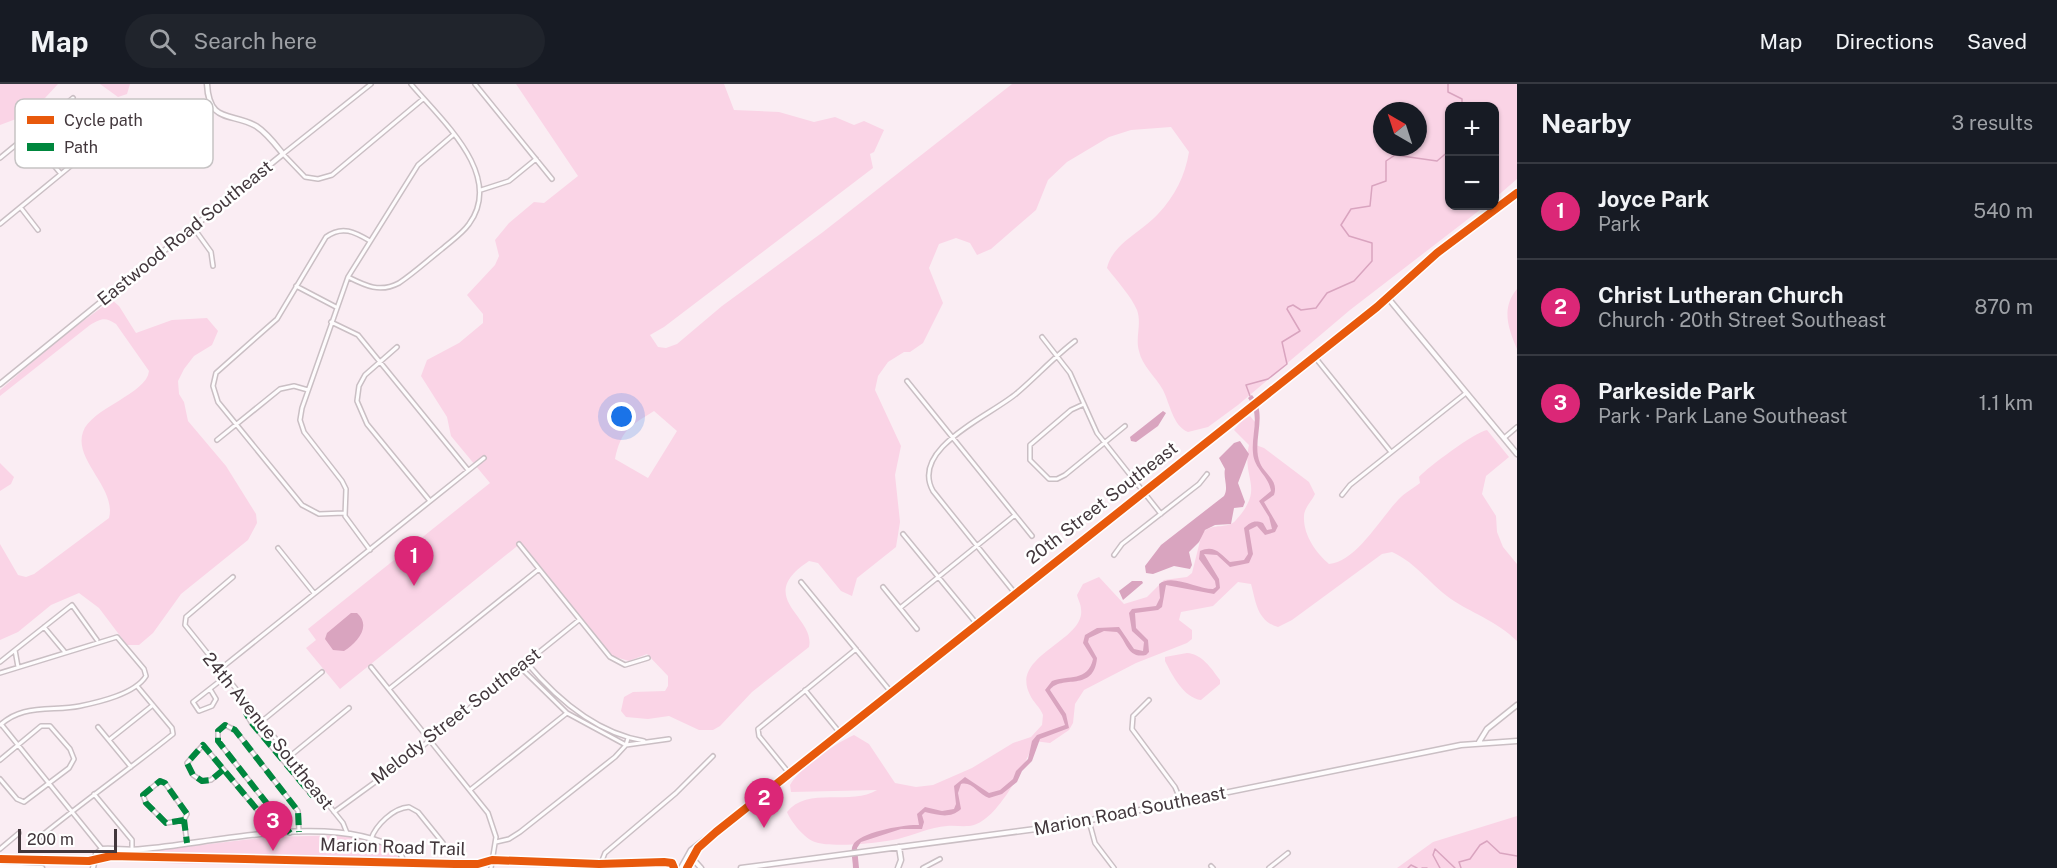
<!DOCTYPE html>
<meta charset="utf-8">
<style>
:root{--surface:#171b24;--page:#20242c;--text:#f1f3f6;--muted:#9ea1a6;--line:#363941;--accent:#db2777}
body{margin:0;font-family:"Public Sans",sans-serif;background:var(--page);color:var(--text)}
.controls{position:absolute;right:18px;top:18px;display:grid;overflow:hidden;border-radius:12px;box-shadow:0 2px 4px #0004}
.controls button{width:54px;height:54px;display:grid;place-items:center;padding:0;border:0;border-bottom:2px solid var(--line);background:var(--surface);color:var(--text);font:30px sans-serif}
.compass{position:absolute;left:1373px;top:18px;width:54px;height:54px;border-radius:50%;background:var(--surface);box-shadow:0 2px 4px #0004;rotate:321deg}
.scale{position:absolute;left:18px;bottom:15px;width:99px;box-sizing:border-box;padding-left:6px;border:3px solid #42373c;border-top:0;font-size:16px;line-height:21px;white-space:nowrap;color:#42373c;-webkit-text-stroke:4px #fff;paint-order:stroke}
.you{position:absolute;left:622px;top:333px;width:21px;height:21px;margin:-15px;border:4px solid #fff;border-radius:50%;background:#1a73e8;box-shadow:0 0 0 9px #1a73e833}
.badge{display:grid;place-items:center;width:39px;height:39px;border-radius:50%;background:var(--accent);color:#fff;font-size:20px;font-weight:700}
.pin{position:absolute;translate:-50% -50px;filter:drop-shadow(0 2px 3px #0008)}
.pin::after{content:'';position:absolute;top:32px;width:21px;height:18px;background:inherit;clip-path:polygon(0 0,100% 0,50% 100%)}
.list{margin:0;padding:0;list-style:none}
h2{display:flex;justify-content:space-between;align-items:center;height:78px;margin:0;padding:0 24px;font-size:26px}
h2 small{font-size:20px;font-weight:400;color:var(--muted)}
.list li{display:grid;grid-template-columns:39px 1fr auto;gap:18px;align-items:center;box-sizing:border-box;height:96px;padding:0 24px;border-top:2px solid var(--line)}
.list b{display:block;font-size:22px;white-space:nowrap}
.list p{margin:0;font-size:20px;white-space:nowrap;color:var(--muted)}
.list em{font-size:20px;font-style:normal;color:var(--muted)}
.icon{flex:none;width:33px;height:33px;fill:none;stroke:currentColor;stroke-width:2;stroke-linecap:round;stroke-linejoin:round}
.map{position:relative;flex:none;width:1517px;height:784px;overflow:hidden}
header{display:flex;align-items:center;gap:36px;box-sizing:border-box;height:84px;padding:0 30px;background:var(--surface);border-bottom:2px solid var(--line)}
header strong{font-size:28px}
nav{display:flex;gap:33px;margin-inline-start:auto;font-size:21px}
.search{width:420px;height:54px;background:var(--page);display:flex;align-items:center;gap:15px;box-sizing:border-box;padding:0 21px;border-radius:33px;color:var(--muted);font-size:22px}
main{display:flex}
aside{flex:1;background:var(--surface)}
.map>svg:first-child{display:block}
.green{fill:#fad4e6;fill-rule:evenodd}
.water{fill:#d9a4bf}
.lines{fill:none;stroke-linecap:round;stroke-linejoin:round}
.stream{stroke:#d9a4bf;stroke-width:1.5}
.street-casing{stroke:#cabfc4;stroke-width:6}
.secondary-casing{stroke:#cabfc4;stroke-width:7}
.street{stroke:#fefcfd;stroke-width:3}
.secondary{stroke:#fefcfd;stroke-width:4}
.quiet{stroke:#00873e;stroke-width:6;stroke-dasharray:12 6;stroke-linecap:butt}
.cycleway-casing{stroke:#fff;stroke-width:11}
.cycleway{stroke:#e8590c;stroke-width:8}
.labels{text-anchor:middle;stroke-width:5;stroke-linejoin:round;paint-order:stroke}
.street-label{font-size:18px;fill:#42373c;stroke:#fff}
.key{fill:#fff;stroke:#c6c3c4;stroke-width:1.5}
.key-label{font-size:16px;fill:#42373c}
</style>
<header>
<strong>Map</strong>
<div class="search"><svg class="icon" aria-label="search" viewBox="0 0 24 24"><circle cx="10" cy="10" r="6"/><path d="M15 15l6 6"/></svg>Search here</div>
<nav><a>Map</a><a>Directions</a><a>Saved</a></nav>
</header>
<main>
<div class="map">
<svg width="1517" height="784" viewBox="0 0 1517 784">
<rect width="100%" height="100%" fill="#faedf3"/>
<path class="green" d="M0 0H58L45 14 16 35 0 41Z
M100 0H130L127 10 118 13Z
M516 0H724L734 26 779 28 814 38 835 33 854 41 864 37 884 46 874 68 870 70 873 84 664 243 650 251 658 263 666 264 677 260 722 222 823 148 1012 0H1517V95L1495 114 1494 22H1450V122H1485L1350 226 1238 321 1208 343 1188 348C1173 342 1170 320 1163 306 1156 293 1142 282 1139 267 1135 253 1142 240 1137 226 1131 212 1117 197 1107 184 1112 160 1143 147 1158 130 1175 112 1185 92 1189 68L1171 43 1131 46 1109 53 1067 78 1048 96 1036 126 991 165 977 171 970 159 956 154 939 160 929 184 943 219 923 259 910 268H904L888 278 878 292 875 306 901 362 895 391 900 438 896 463 857 494 852 512 841 507 818 479 809 477C753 514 816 532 809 563L752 608 720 642 713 646H699L669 632 648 635 626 633 621 627 624 613 633 608 665 607 668 602V592L647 570 629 577 612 572 521 459 340 605 306 564 316 556 308 545 490 399 451 352 447 333 421 292 427 276 459 259 483 239V230L467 211 495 181 499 172 495 156 509 139 534 118 544 119 578 92ZM1382 27H1418V63H1382ZM654 327 677 347 648 394 615 375C621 346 630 342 654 327Z
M1517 205V265C1508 244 1501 224 1517 205Z
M112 216 119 222 136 249 172 236 207 234 218 247 212 261 194 272 184 285 178 297 179 310 184 318 188 337 226 382 256 430 257 439 248 456 181 510 153 549 139 561H127L99 524 79 509 51 521 18 548 0 556V460L18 491 26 493 34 490 109 434C117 404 73 376 83 348 91 324 147 310 149 287L116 240C105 232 100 235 90 241L0 312V306L65 250Z
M1250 332 1255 338 1253 360 1264 364 1309 398 1315 410C1312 417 1304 424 1304 432 1303 451 1316 469 1329 480 1357 478 1382 431 1401 413 1406 408 1414 404 1420 399L1419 393C1428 383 1475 348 1487 346L1509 373 1486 392 1482 410 1496 432 1497 448 1503 463 1517 480V557C1496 537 1476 531 1454 517 1432 503 1417 479 1392 468L1382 470 1292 536 1278 543C1257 537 1256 518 1251 500L1238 498 1213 522 1181 528 1179 536 1192 546V555L1187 559 1136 579 1084 606 1075 620 1073 639 1069 646 1050 659 1034 657C1027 679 1002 725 982 737 971 745 960 741 947 742 930 743 914 751 898 755 879 759 832 764 815 758 805 755 791 738 787 728 807 702 852 722 877 706L791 708 790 701C802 681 833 661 854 651L869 660 895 699 916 703 933 701 972 684 1013 659 1031 653 1042 641 1043 631C1040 623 1033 618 1030 611 1009 571 1086 557 1081 525 1081 520 1078 516 1077 511L1083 500 1099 493 1124 520 1147 513 1164 496 1187 493 1192 489 1202 449C1213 438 1228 446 1236 436 1266 403 1241 395 1249 361L1234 346 1242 336Z
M0 379 14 393 11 400 0 407Z
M1187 569C1202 570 1211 584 1220 596V600L1201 616C1184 614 1172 591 1165 577V573Z
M1517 732V784H1397L1433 758Z
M348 751C366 754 398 761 402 781L186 780 99 776 101 769H132L268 753Z"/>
<path class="water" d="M1252 311C1269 331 1251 357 1260 379 1265 391 1279 396 1274 411L1264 418 1278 442 1275 448 1265 451 1257 442 1249 446 1253 470 1249 479 1230 483 1217 471 1204 470 1219 495 1220 504 1214 510 1166 501 1162 523 1158 526 1135 529 1136 544 1148 556 1149 568 1146 571C1127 575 1127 557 1117 548L1104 547 1089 554 1088 558 1097 574C1094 609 1061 590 1050 606L1066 630 1069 644 1040 655 1032 677 1022 687 1017 698 1002 710 989 714C979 711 972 697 961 700L958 709 961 725C950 735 939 731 925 728L922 731 924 738 922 745H901L861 758 857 764 859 784H853C853 777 850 767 853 761 859 748 906 740 919 741L917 730 925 723 942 727 954 725 956 720 954 702 965 693 989 709 1000 706 1013 695 1016 687 1028 675 1032 657 1037 651 1065 641 1062 632 1045 606 1052 597C1068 591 1088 598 1093 575L1083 559 1085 551 1097 544 1119 543 1134 565 1143 567 1144 558 1132 547 1129 529 1132 525 1156 522 1160 514 1159 500C1172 489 1197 505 1213 505L1216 503 1215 497 1199 475 1200 467C1214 460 1221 470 1230 478L1244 476 1248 470 1244 444C1251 438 1254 436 1263 439L1267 446 1272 445 1269 433 1259 417 1271 407C1269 392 1254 385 1253 369 1251 350 1261 331 1248 314Z
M1163 327 1166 329 1158 342 1136 358 1131 357 1130 353Z
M1240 357 1249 370 1238 399 1245 418 1243 423 1234 424 1231 440 1215 441 1205 446 1199 458 1189 468 1192 481 1190 485 1174 482 1153 490 1146 489 1145 482 1161 461 1224 412C1229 404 1223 394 1225 385L1219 374 1234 359Z
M1132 497H1142L1143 499 1123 516 1119 507Z
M351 529H357C372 542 357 559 344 567L333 566 325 555 327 549Z"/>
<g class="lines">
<path class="stream" d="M1448 0V8L1462 15V20L1459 22
M1250 312 1246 301 1268 295 1287 280 1282 258 1300 247 1287 225 1288 223 1293 221 1301 226 1316 224 1327 209 1354 197 1372 177V159L1349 152 1341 141 1351 125 1370 122 1372 102 1386 97V77L1395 71 1437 77 1450 66
M1408 784 1411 781 1417 784
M1422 784H1427
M1440 784 1433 771 1435 765 1455 784
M1461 784 1459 778 1470 775 1480 761 1487 757 1500 769 1517 772"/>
<g class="street-casing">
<path id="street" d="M371 0 283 70 305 93 318 95 332 91 423 15
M475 0 552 95
M29 51 61 90
M0 74 73 14
M481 106 509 97 536 75
M21 124 38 146
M0 140 106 53
M193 143 211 168 213 182
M348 193C366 202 380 209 399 199 414 189 428 176 442 165 451 157 462 150 469 140 505 91 441 36 411 0
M296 202 336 223
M331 238 358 251 468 386
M1042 253 1070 289 1097 349 1161 430
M397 263 365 291 359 302 357 317 367 340 430 417
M1314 272 1391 368
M907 297 1032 452
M1084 320 1071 326 1030 361V376L1049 395H1057L1065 391 1125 342
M1504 354 1517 343
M217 356 280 305 294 302 308 306
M1342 411 1350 401 1466 309
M344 429 319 430 302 421 218 318 213 302 216 289 277 235 326 153C342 141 355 148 370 157
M903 450 976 539
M519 460 610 573 625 581 648 574
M278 464 314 509
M370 466 345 432 346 405 342 397 304 348 300 336 302 324 348 193 418 81 453 51
M1114 471 1122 460 1199 400 1207 390
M233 493 186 533 185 541 343 739 347 749
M801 498 891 608
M883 503 917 545
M1014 508 933 407C909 364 992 331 1017 309 1037 292 1054 273 1075 257
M900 524 1015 431
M44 543 64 567
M0 578 15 566
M526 578C556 614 596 649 644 657
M18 583 15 566 72 521 97 556
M371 583 488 729 496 753 491 784
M520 583 567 629 626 661 669 655
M219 586 484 374
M0 589 117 553 144 585 146 592C135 610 99 618 80 622 62 626 43 623 24 628 16 630 7 635 0 641
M210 605 216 615 212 622 199 627 193 618 225 593
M389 605 539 485
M805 606 840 649
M1149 616 1133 632 1132 645 1175 703 1181 717
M249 623 246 629 251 638 312 711 320 712
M261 638 322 588
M1 640 102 765
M98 643 131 683
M109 656 153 621
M0 676 41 642H50L70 665 74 675 69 684 24 718 17 715 0 695
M284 677 349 624
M223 686 211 696 202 697 193 691 187 679 203 661 270 741 272 749
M789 689 759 652 758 645 856 565
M470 706 567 629
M94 710 132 756V766
M334 728 404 677 579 536
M184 736 166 739 146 719 143 711 160 697 165 699 187 730 184 736 187 759
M1089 737 1095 759 1114 784
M290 749 218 657V647L225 641 235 646 298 727 299 748
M371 755C376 741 393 724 409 723L418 728 443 759
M35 757C80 720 127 687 173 650L172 644 137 602
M496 758 509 755 520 748 615 673 626 661 628 654
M0 765 19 749
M1211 782 1213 784
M599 784 605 769 676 709 713 672
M923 784 940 775
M1269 784 1288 769"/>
</g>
<g class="secondary-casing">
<path id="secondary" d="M1388 214 1517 370
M0 300 283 70C275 60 267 49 256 42 231 28 209 40 207 0
M1479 658 1487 645 1517 621
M692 774 701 784
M0 782 42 784
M93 784 96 770 102 765C116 764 129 767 143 765 215 759 336 727 400 767L405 784
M681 784 691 766 704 756
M687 784 698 764 716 748 1377 223 1437 169 1517 109
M741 784 1066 741 1461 661 1517 657
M898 784 901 776 899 763"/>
</g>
<use href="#street" class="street"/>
<use href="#secondary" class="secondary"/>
<path class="quiet" d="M249 623 246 629 251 638 312 711 321 712
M223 686 211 696 202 697 193 691 187 679 203 661 270 741 272 750
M184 736 166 739 146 719 143 711 160 697 165 699 187 730 184 736 187 759
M290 749 218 657V647L225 641 235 646 298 727 299 748"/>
<g class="cycleway-casing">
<path id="cycleway" d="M0 775 89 777 111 772 455 780H478L492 776 599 780 664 778 672 779 674 784
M687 784 698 764 716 748 1377 223 1437 169 1517 109"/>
</g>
<use href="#cycleway" class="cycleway"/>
</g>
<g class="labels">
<g class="street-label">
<text transform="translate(185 149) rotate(-39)" y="6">Eastwood Road Southeast</text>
<text transform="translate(1102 419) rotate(-38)" y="6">20th Street Southeast</text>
<text transform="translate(456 632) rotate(-38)" y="6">Melody Street Southeast</text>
<text transform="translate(268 647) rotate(51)" y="6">24th Avenue Southeast</text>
<text transform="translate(1130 727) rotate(-11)" y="6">Marion Road Southeast</text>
<text transform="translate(393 763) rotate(2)" y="6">Marion Road Trail</text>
</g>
</g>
<rect x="15" y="15" width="198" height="69" rx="9" class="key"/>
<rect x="27" y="32" width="27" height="8" fill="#e8590c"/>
<rect x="27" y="59" width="27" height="8" fill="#00873e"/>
<g class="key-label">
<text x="64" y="42">Cycle path</text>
<text x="64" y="69">Path</text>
</g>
</svg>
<div class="controls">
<button>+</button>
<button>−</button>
</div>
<svg class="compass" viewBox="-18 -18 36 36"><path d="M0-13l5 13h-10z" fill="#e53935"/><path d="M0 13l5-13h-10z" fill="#9ea1a6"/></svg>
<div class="scale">200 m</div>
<div class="you"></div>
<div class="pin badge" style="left:414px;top:502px">1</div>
<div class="pin badge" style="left:764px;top:744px">2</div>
<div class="pin badge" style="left:273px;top:767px">3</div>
</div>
<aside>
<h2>Nearby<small>3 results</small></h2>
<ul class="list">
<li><span class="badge">1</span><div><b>Joyce Park</b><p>Park</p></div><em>540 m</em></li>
<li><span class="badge">2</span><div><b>Christ Lutheran Church</b><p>Church · 20th Street Southeast</p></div><em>870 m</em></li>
<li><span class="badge">3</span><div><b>Parkeside Park</b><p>Park · Park Lane Southeast</p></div><em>1.1 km</em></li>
</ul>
</aside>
</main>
